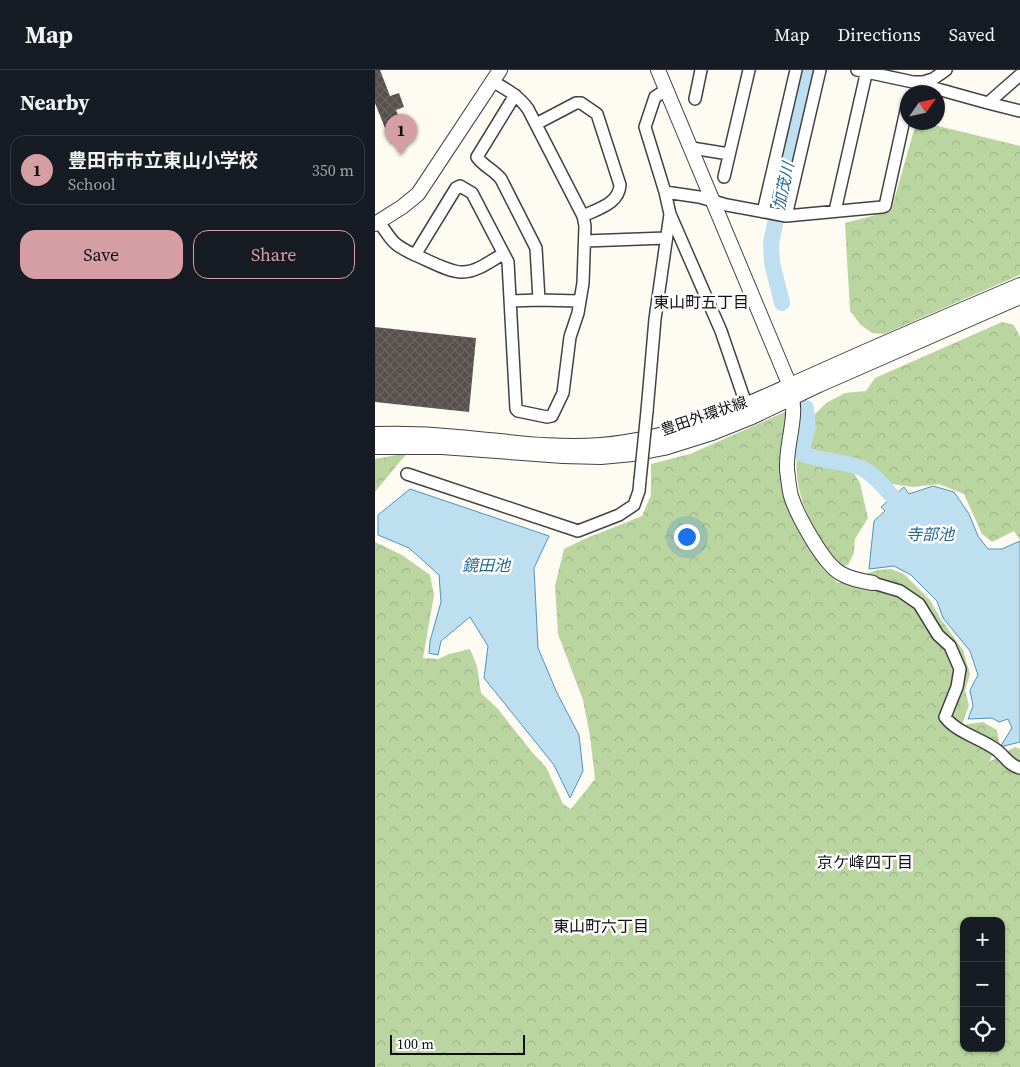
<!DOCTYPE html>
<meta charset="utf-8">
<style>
:root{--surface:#171b24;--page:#242831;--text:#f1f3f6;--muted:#9ea1a6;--line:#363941;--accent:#d59ea4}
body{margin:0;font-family:"Source Serif 4","Noto Sans JP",serif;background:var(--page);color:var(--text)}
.controls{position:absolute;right:15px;bottom:15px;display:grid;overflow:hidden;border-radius:10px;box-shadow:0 1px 4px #0004}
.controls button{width:45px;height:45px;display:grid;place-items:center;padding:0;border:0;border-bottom:1px solid var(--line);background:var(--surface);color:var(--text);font:25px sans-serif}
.compass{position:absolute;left:525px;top:15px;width:45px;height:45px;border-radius:50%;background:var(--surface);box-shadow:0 1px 4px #0004;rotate:56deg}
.scale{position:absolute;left:15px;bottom:12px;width:135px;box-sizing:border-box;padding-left:5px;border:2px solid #0f0f0f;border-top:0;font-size:14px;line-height:18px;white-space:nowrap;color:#0f0f0f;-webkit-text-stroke:4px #fff;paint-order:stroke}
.you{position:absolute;left:311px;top:466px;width:18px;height:18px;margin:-12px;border:4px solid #fff;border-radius:50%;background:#1a73e8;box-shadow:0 0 0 8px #1a73e833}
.badge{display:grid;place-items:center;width:32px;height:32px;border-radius:50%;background:var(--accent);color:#111;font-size:16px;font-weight:700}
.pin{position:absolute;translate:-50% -41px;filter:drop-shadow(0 1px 2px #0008)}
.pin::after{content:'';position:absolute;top:26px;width:18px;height:15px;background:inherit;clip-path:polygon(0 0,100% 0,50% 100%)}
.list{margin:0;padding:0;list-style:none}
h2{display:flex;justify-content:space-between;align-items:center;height:65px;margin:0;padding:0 20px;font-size:21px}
h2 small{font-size:16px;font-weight:400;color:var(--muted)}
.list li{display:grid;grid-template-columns:32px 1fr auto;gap:15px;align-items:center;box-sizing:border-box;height:70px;margin:0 10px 10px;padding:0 10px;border:1px solid var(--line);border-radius:15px}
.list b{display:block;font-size:19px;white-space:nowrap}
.list p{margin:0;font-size:16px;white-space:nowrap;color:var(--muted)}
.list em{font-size:16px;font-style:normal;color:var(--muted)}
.actions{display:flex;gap:10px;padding:15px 20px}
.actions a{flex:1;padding:11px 0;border:1px solid var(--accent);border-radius:15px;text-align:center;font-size:18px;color:var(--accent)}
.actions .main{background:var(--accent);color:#111}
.icon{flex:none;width:28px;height:28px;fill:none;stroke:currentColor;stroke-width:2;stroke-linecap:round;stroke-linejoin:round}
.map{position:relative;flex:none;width:645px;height:997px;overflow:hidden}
header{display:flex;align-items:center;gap:30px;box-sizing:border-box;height:70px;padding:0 25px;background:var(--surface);border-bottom:1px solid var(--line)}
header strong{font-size:24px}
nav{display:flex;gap:28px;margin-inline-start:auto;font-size:18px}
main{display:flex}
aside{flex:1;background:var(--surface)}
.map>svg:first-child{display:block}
.forest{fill:url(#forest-crowns);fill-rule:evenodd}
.water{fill:#bddff0;stroke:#4b95c0}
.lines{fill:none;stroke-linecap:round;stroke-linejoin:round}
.river{stroke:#bddff0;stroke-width:16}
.building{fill:url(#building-cross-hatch)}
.minor-casing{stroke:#424242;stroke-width:14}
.tertiary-casing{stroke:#424242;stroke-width:16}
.minor{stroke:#fff;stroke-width:11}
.tertiary{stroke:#fff;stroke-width:14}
.minor-bridge-casing{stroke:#424242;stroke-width:14;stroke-linecap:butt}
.minor-bridge{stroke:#fff;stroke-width:11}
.labels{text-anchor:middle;stroke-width:5;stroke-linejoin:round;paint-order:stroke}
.street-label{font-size:15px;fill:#0f0f0f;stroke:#fff}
.water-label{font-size:16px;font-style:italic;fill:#256895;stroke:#fff}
.neighbourhood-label{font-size:16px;fill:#0f0f0f;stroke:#fff}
</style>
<header>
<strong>Map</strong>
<nav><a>Map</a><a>Directions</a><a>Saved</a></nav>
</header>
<main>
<aside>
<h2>Nearby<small></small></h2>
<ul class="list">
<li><span class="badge">1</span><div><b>豊田市市立東山小学校</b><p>School</p></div><em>350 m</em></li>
</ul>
<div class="actions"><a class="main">Save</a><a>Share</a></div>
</aside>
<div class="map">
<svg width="645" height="997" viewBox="0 0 645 997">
<defs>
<pattern id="forest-crowns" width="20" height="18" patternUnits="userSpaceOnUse" patternTransform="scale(1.25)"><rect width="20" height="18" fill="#bad5a0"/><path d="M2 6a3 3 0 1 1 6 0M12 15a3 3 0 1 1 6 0" fill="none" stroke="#9fb689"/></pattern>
<pattern id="building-cross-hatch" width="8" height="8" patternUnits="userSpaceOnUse" patternTransform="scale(1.25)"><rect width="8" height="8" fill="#57504d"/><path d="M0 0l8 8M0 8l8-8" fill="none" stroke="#6a6562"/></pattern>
</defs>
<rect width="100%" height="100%" fill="#fefbf3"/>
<path class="forest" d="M541 53H551L645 76V205L509 264 497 263 486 255 475 241 470 153 516 141Z
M627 252 639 255 645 267V470L639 461 617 472 607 464 589 424 564 414 538 417 517 414 489 394 468 387 430 380 438 346 451 333 470 323 491 321 500 308Z
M412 341 415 433 436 481 449 500 463 513 477 511 487 505 503 500 516 499 529 504 555 530 565 548 588 580 595 604 590 621 594 635 587 655 608 652 622 660 624 672 614 692 640 677 645 679V997H0V472L27 485 55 505 59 525 48 588 63 589 74 584 95 579 102 596 106 623 123 639 156 681 171 697 188 734 196 739 220 709 215 666 208 630 183 564 180 516 189 479 207 470 267 446 276 425V394L315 384ZM589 851H626V978H589Z
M32 383 0 422V389Z
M422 386 476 399 485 413 493 448 480 469 479 483 473 495 465 497C441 465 418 428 422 386Z"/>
<path class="water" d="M558 416 579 422 594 444 603 466 613 479H627L645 471V672L625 677 637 658 633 649 624 652 617 648 593 649 598 636 595 620 603 605 595 581 568 548 562 531 536 505 519 496 494 499 499 451 510 441 506 437 529 417 534 424Z
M35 419 174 466 159 498 163 578 182 623 204 665 208 701 195 728 179 695 109 608 113 576 95 547 66 571 63 585 54 583 55 571 66 532 64 505 34 478 3 465V445Z"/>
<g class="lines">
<path class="river" d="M407 233 397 193 396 173 432 0
M431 338 433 357 426 383C445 392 467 390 486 398 499 404 509 417 518 427"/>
</g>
<path class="building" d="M0 0H5L15 26 24 23 29 37 21 40 32 67 16 73 0 33Z
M0 257 101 268 94 342 0 332Z"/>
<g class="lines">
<g class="minor-casing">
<path id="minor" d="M482 0 538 12H548L559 18 613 33 645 41
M548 12 558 9 571 0
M291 20 280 27 270 57 290 122 295 144 346 261 371 334
M320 29 326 0
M613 33 645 5
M161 54 201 33H206L222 44 245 115C244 134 222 139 208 146
M317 78 354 84
M349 107 374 0
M290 122 324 127 352 135 411 146 507 137 510 136 532 36
M460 141 492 0
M388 142 421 0
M411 146 445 0
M4 152C18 172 17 174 40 185L81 118 85 116 97 123 133 192 141 339 143 341 172 347 177 346 188 323 195 267 203 243 208 213 210 156 208 146 153 39C144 26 131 19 117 11
M210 171 291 168
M40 185C53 190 75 203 88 202 102 202 117 190 128 184
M164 230 205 231
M135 231 164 230 161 178 126 109C119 100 108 96 102 87L140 25
M272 341 280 249 295 144
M32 404 203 461 244 445 259 435 264 421 265 410
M498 513 525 521 544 534 563 565 575 576 585 599 582 617 570 647C583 664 607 668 623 681 631 688 635 696 645 698"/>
</g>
<g class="tertiary-casing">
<path id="tertiary" d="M283 0 415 316C424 348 411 369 412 399 413 408 414 418 416 426 422 445 448 493 465 503 475 509 486 511 498 513
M0 154 27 137 43 124 125 0
M0 364C28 363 55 364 83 367 131 371 178 379 226 375 304 369 370 335 440 304 508 273 577 244 645 215
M0 377H67L188 386 226 387 258 384 289 378 337 363 377 347 444 315 645 227"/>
</g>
<use href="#minor" class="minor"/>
<use href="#tertiary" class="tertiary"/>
<g class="minor-bridge-casing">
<path id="minor-bridge" d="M265 410 272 341"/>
</g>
<use href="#minor-bridge" class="minor-bridge"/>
</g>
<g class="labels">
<g class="street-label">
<text transform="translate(329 346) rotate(-19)" y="5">豊田外環状線</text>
</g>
<g class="water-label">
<text transform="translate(408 116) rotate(-78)" y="6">加茂川</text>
<text x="555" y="470">寺部池</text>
<text x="111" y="501">鏡田池</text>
</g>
<g class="neighbourhood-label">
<text x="326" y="238">東山町五丁目</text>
<text x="490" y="798">京ケ峰四丁目</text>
<text x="226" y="862">東山町六丁目</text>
</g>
</g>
</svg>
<div class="controls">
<button>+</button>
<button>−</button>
<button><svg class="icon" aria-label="locate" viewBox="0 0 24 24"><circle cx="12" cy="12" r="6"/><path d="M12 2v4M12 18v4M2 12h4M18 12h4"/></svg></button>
</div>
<svg class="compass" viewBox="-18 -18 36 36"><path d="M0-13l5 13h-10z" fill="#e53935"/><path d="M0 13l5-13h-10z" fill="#9ea1a6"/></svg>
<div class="scale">100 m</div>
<div class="you"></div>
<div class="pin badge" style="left:26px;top:85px">1</div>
</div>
</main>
